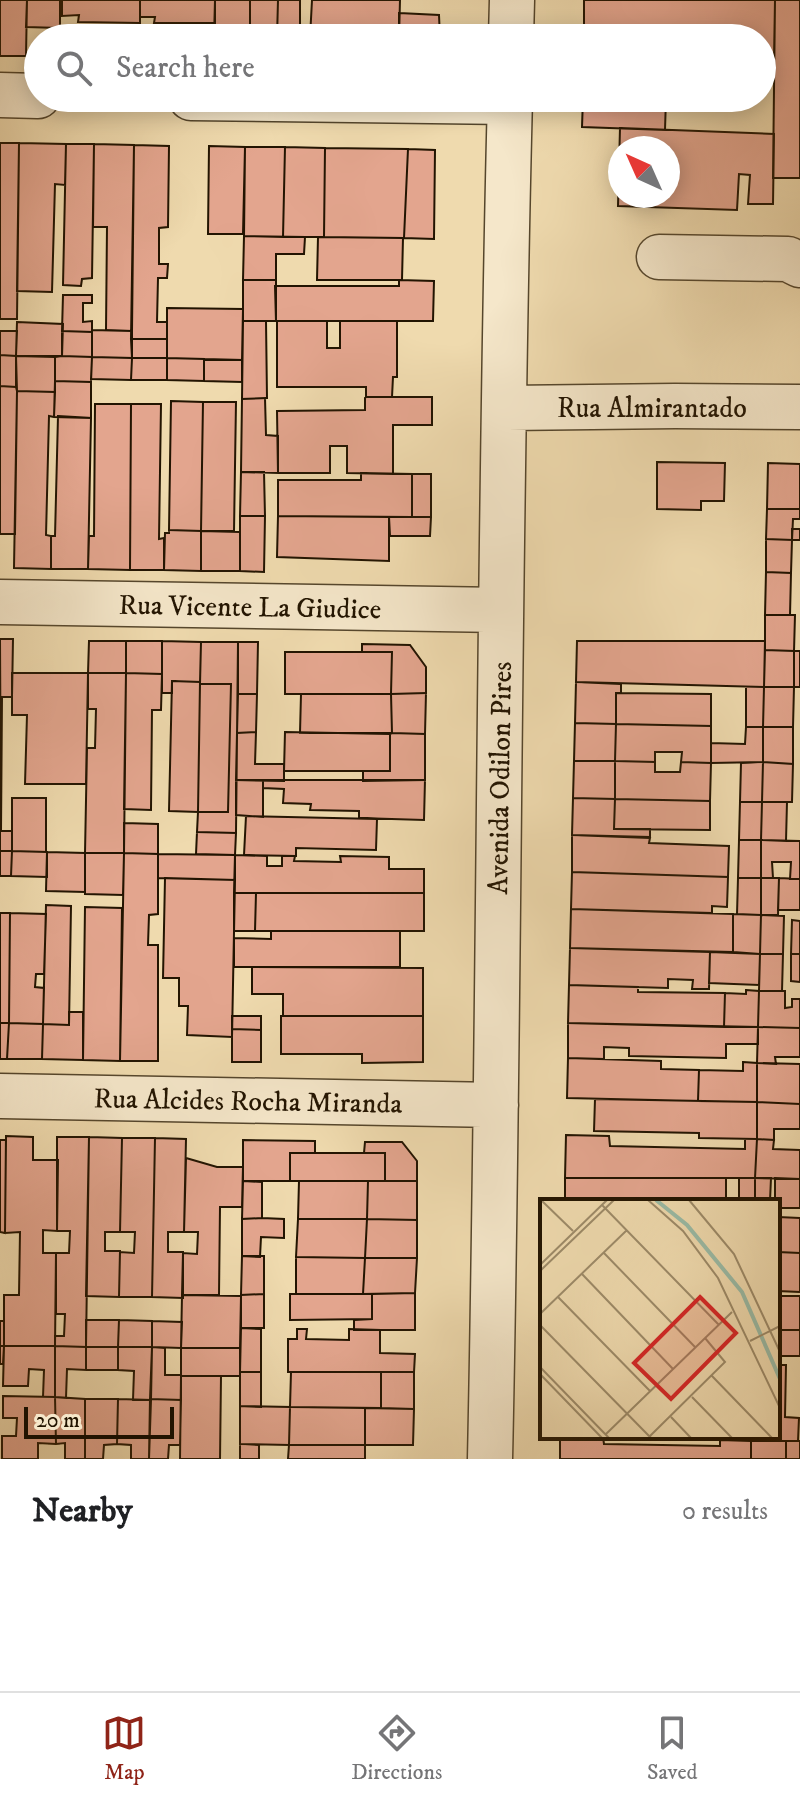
<!DOCTYPE html>
<style>
:root{--surface:#fff;--page:#f2f2f2;--text:#202124;--muted:#757577;--line:#e0e0e0;--accent:#8f2418}
body{margin:0;font-family:"IM FELL DW Pica",serif;background:var(--page);color:var(--text)}
.compass{position:absolute;left:608px;top:136px;width:72px;height:72px;border-radius:50%;background:var(--surface);box-shadow:0 4px 20px #0003;rotate:315deg}
.scale{position:absolute;left:24px;bottom:20px;width:150px;box-sizing:border-box;padding-left:8px;border:4px solid #221401;border-top:0;font-size:22px;line-height:28px;white-space:nowrap;color:#221401;-webkit-text-stroke:6px #f5e7ca;paint-order:stroke}
.list{margin:0;padding:0;list-style:none}
h2{display:flex;justify-content:space-between;align-items:center;height:104px;margin:0;padding:0 32px;font-size:34px}
h2 small{font-size:26px;font-weight:400;color:var(--muted)}
.icon{flex:none;width:44px;height:44px;fill:none;stroke:currentColor;stroke-width:2;stroke-linecap:round;stroke-linejoin:round}
.map{position:relative;flex:none;width:800px;height:1459px;overflow:hidden}
.search{position:absolute;background:var(--surface);box-shadow:0 4px 20px #0003;left:24px;right:24px;top:24px;height:88px;display:flex;align-items:center;gap:20px;box-sizing:border-box;padding:0 28px;border-radius:44px;color:var(--muted);font-size:30px}
.sheet{height:232px;background:var(--surface)}
nav{display:flex;justify-content:space-around;align-items:center;box-sizing:border-box;height:112px;border-top:2px solid var(--line);background:var(--surface);font-size:22px;color:var(--muted)}
nav a{display:grid;justify-items:center;gap:4px}
nav .on{color:var(--accent)}
.map>svg:first-child{display:block}
.building{fill:#e3a58e;stroke:#221401;stroke-width:2;fill-rule:evenodd}
.lines{fill:none;stroke-linecap:round;stroke-linejoin:round}
.minor-casing{stroke:#55462c;stroke-width:47}
.minor{stroke:#f5e7ca;stroke-width:44}
.labels{text-anchor:middle;stroke-width:7;stroke-linejoin:round;paint-order:stroke}
.street-label{font-size:28px;fill:#221401;stroke:#f5e7ca}
.inset-river{fill:none;stroke:#9abba6;stroke-width:4}
.inset-road{fill:none;stroke:#9d8b69;stroke-width:2}
.view{fill:#d62828;fill-opacity:0.15;stroke:#d62828;stroke-width:4}
.inset-edge{fill:none;stroke:#221401;stroke-width:4}
</style>
<div class="map">
<svg width="800" height="1459" viewBox="0 0 800 1459">
<rect width="100%" height="100%" fill="#efdaae"/>
<filter id="stains"><feTurbulence type="fractalNoise" baseFrequency=".0025" numOctaves="4"/><feColorMatrix values="0 0 0 0 .2 0 0 0 0 .09 0 0 0 0 .02 0 0 0 .5 -.17"/></filter>
<radialGradient id="worn" r=".72"><stop offset=".6" stop-color="#630" stop-opacity="0"/><stop offset="1" stop-color="#630" stop-opacity=".3"/></radialGradient>
<path class="building" d="M0 0H27L26 56H0Z
M27 0H60V28L26 27Z
M62 0H140V23L78 22 79 15 62 16Z
M140 0H215V23H154L155 17H140Z
M215 0H250V38H214Z
M250 0H278L277 38H250Z
M278 0H300V38H277Z
M312 0H400L399 38H310Z
M584 0H775L774 59 762 58V38H584Z
M775 0H800V178H773Z
M399 13 439 15 440 38H399Z
M583 98H666L665 130 582 127Z
M620 128 774 134 773 204H748L750 175 739 174 737 210 618 206ZM620 148H668V196H620Z
M0 143H19L17 319H0Z
M19 143 66 144 65 185 55 184 52 292 17 291Z
M66 144H94L92 278 82 279 81 286 63 285Z
M94 144 134 145 132 331 106 330 107 227H93Z
M134 145 169 146 168 227 159 228V264H168L167 278H158L157 322H167V339H131Z
M209 146 245 147 243 234H208Z
M245 147H285L283 237 244 236Z
M285 147 325 148 324 237H283Z
M325 148 408 149 404 238 324 237Z
M408 149 435 150 434 239 404 238Z
M244 236 305 237 304 254H276V280H243Z
M318 237 403 238 402 280H317Z
M243 280H276V321H243Z
M399 280 434 281 433 321H276L275 286H399Z
M63 295H92V303H83V322L92 321V332L62 331Z
M167 308 243 309 242 360 167 358Z
M243 321H266L267 398 242 399Z
M277 321H327V348H340V321H397V377H393L392 397H366V387H277Z
M17 322 63 324 62 356H16Z
M92 330 132 331V358L92 357Z
M0 331H17L16 356 0 355Z
M62 331 92 332V357L62 356Z
M131 339H167V358H132Z
M0 355 16 356V387L0 386Z
M16 356 55 357V392L17 391Z
M62 356 92 357 91 382 55 381V357Z
M92 357 132 358 131 380 91 379Z
M132 358H167V380H131Z
M167 358 204 359V381L167 380Z
M204 359 242 360V382L204 381Z
M55 381 91 382V418L54 417Z
M0 386 16 387 17 391 15 534H0Z
M17 391 55 392 54 417 49 416 46 535 51 536V569L14 568Z
M366 397H432V425H393V474L347 473V446H330V473H278L277 411 365 410V398Z
M265 398 266 435 278 436V473L241 472 242 399Z
M171 401 203 402 201 531 169 530Z
M203 402H236L234 531H201Z
M95 404H131L130 570 88 569 89 536H94Z
M131 404H161L159 539 164 538V570H130Z
M58 416 91 418 88 569H51V536H55Z
M657 462 725 463 724 501H701V510L657 509Z
M768 463 800 464V509H767Z
M241 472H264L265 516H240Z
M361 473 412 474V517L278 516V480H361Z
M412 474H431V517H412Z
M767 509H800V519H793L792 540 766 539Z
M240 516H265L264 572 240 571Z
M278 516 389 517V561L277 557Z
M389 517H431L430 536H390Z
M792 529H800V540H792Z
M169 530 201 531V571L164 570 165 533H169Z
M201 531 240 532V571H201Z
M766 539 792 540 791 573 766 572Z
M766 572 791 573 790 615H765Z
M765 615H795L794 651 765 650Z
M0 639H13L12 697H2L1 831Z
M89 641H126V673H88Z
M126 641H162V674L126 673Z
M162 641 201 642 200 682 172 681V693H162Z
M577 641H765L764 687 576 682Z
M201 642H238L236 833 197 832 198 812H228L231 684H200Z
M238 642H258L257 694H238Z
M362 644 410 645 426 667V693L391 694 392 652H362Z
M765 650 794 651V687H764Z
M794 651H800V687H794Z
M285 652H392L391 694H285Z
M12 673H88L86 784H25L27 715H12Z
M88 673H126L124 853H85L87 748H95L96 709H88Z
M126 673 162 674 161 710H152L151 810 124 809Z
M172 681 200 682 198 812 169 811Z
M576 682 621 684V693H616V724L575 723Z
M200 684H231L228 812H198Z
M746 687H764L763 727H746Z
M764 687H794L793 727H763Z
M426 693 425 734 392 733 391 694Z
M616 693 711 694V726L616 724Z
M238 694H257L256 732 237 733Z
M301 694H391L392 733H300Z
M575 723 616 724 615 761H574Z
M616 724 711 726V763L681 762 682 752H655V762L615 761Z
M746 727H763V762L711 763V743L745 744Z
M763 727H793V764L763 762Z
M256 732 255 764H284V781L236 780 237 733Z
M285 732 390 734V771H284Z
M392 733 425 734V780L363 781V771H390V734Z
M574 761H615V799L573 798Z
M615 761 655 762V772H680L681 762 711 763 710 801 615 799Z
M763 762 793 764 792 802H762Z
M763 762 762 802H740L741 763Z
M236 780H263V817L236 815Z
M263 780H425L424 820 359 818V811L310 810 311 804 283 803 284 789 263 788Z
M12 798H46V852L12 851Z
M573 798 615 799 614 829H650V837L572 835Z
M615 799 710 801V830L614 829Z
M740 802H762L761 840H739Z
M762 802H787L786 841 761 840Z
M246 816 377 819 376 850 296 848V856L244 855Z
M124 823 158 824V854L124 853Z
M0 831H12V851H0Z
M197 832 236 833 235 855 196 854Z
M572 835 650 838 649 843 729 846 728 877 572 872Z
M739 840H761V878H738Z
M761 840 800 841V879H790L791 862H772L773 878H761Z
M0 851H12L11 876H0Z
M12 851 47 852V877L11 876Z
M47 852 85 853V892L46 891Z
M85 853H124L123 895 85 894Z
M124 853 158 854V914L149 915 148 945H158V1061H120Z
M158 854 235 855V880L158 878Z
M235 855 267 856V866H282V856H295L294 861 341 862 340 856 389 857V869H424V893H234Z
M572 872 728 877 727 907 712 906V913L571 909Z
M165 878 235 880 232 1037 187 1035 188 1006H179V978H163Z
M738 878H761V915L737 914Z
M761 878H779L778 915H761Z
M779 878 800 879V910H778Z
M234 893H256L255 931H234Z
M256 893H424V931H255Z
M46 905 71 906 69 1025 43 1024Z
M85 907 122 908 120 1061 83 1060Z
M571 909 733 914V952L570 948Z
M0 913H10L9 1023H0Z
M10 913 46 914 44 974H36L35 987 44 988 43 1024 9 1023Z
M733 914 761 915 760 954 733 952Z
M761 915 784 916 783 954H760Z
M792 920 800 921V954H791Z
M271 931H400V967H234V938L271 939Z
M570 948 710 952 709 989H692L693 980 668 979V988L569 985Z
M710 952 760 954 759 985 709 983Z
M760 954H783L782 991H759Z
M791 954H800V982L791 981Z
M252 967 423 968V1016H283V994H252Z
M569 985 638 987V992L725 993 724 1027 568 1023Z
M746 990 759 991 758 1027H724L725 993 746 994Z
M759 991H785V1008L792 1007V999H800V1028L758 1027Z
M69 1012H83V1060L42 1059 43 1024 69 1025Z
M232 1016H261V1030L232 1029Z
M281 1016H423V1062L362 1063V1054H281Z
M0 1023H9L7 1059H0Z
M9 1023 43 1024 42 1059H7Z
M568 1023 758 1027V1044H726V1058L629 1056V1048L604 1047V1059L568 1058Z
M758 1027 800 1028V1057H775L776 1064 757 1063Z
M232 1029 261 1030V1062H232Z
M568 1058 661 1061V1069L699 1070 698 1101 567 1098Z
M743 1062 757 1063V1102L698 1101 699 1070 743 1071Z
M757 1063 800 1064V1104L757 1102Z
M595 1099 757 1102V1139L699 1138V1133L594 1131Z
M757 1102 800 1104V1129H774V1140L757 1139Z
M566 1135 609 1136 610 1146 745 1149V1139H757L755 1178H565Z
M6 1136 33 1137V1160H58L57 1231 43 1230V1253H56L55 1346H4V1295H19L20 1232 5 1233Z
M57 1137H89L86 1347 55 1346V1336H64L65 1314H56V1253H69L70 1231H57Z
M89 1137 122 1138 120 1232H105V1251H120L119 1297 86 1296Z
M122 1138H155L152 1297H119L120 1252 134 1253 135 1232H120Z
M155 1138 186 1139 184 1232H168V1252H183V1298L152 1297Z
M757 1139 774 1140 773 1149 800 1150V1179L755 1178Z
M0 1140H6L5 1233 0 1232Z
M243 1140 315 1141V1153H290V1181H243Z
M365 1142H402L417 1161V1181H385V1153H364Z
M290 1153H385V1181H290Z
M186 1158 217 1167H243L242 1207H220L219 1295H182L183 1253 197 1254 198 1232H184Z
M565 1178H726V1201H565Z
M739 1178H755V1201H739Z
M755 1178H771L770 1201H755Z
M775 1178 800 1179V1208H778V1201H775Z
M243 1181 262 1182V1218L242 1219Z
M299 1181H368L367 1219H298Z
M368 1181H417V1220L367 1219Z
M778 1217 800 1218V1253L778 1252Z
M262 1218 284 1219V1238L261 1237 260 1257 242 1256V1219Z
M298 1219H367L365 1258 296 1257Z
M367 1219 417 1220V1258H365Z
M778 1252 800 1253V1292L778 1291Z
M242 1256H264V1294L241 1295Z
M296 1257 365 1258 363 1294H296Z
M365 1258H417L415 1293 363 1294Z
M415 1293V1330H354V1320L372 1319V1294Z
M264 1294V1328H241V1295Z
M290 1294H372V1319L290 1320Z
M182 1295 241 1296 240 1348H181Z
M780 1296H800V1330H780Z
M86 1320H119L118 1347H86Z
M119 1320 152 1321V1347H118Z
M0 1321H4V1346H0Z
M152 1321 182 1322 181 1348 152 1347Z
M241 1328 261 1329V1372H240Z
M297 1329H307L306 1339 349 1340V1329L380 1330V1353L415 1354 414 1372H288V1339H297Z
M780 1330H800V1356H779Z
M0 1346H4L3 1364H0Z
M4 1346H55V1397H43L44 1370 29 1369 28 1386H3Z
M55 1346 86 1347V1370L67 1369 66 1398 55 1397Z
M86 1347H118V1370H86Z
M118 1347H152L151 1400H133L134 1371 118 1370Z
M152 1347 165 1348V1375H181V1400L150 1399Z
M181 1348H240V1376H181Z
M778 1365H786L785 1417 799 1418 798 1441H751L752 1437H778Z
M240 1372H261V1407L240 1406Z
M291 1372H381V1408L290 1407Z
M381 1372H414V1409L381 1408Z
M181 1376H221L220 1459H180Z
M3 1396 55 1397 56 1444 38 1443V1459H2V1436H16L17 1418H3Z
M55 1397 85 1399V1459H65V1443L56 1444Z
M85 1399H118L117 1444 104 1445 103 1459H85Z
M118 1399 151 1400 149 1459H131V1445L117 1444Z
M150 1399 181 1400 180 1445H169L168 1459H149Z
M240 1406 290 1407 289 1445 240 1444Z
M290 1407 365 1408V1445H289Z
M365 1408 414 1409 413 1445H365Z
M560 1437H603L604 1444 720 1446V1440L751 1441V1459H560Z
M668 1437H723V1440Z
M723 1437H752L751 1441 723 1440Z
M751 1441H786V1459H751Z
M786 1441H800V1459H786Z
M240 1444 259 1445V1459H240Z
M289 1445H365V1459H288Z"/>
<g class="lines">
<g class="minor-casing">
<path id="minor" d="M511 38 512 0
M0 95 38 96
M191 98 510 102
M659 257 788 259 800 265
M504 408 675 406 800 407
M0 602 501 610
M0 1096 496 1105
M490 1459C500 1005 498 552 510 98"/>
</g>
<use href="#minor" class="minor"/>
</g>
<g class="labels">
<g class="street-label">
<text x="652" y="417">Rua Almirantado</text>
<text transform="translate(250 606) rotate(1)" y="10">Rua Vicente La Giudice</text>
<text transform="translate(499 778) rotate(-89)" y="10">Avenida Odilon Pires</text>
<text transform="translate(248 1100) rotate(1)" y="10">Rua Alcides Rocha Miranda</text>
</g>
</g>
<g transform="translate(540 1199)">
<rect width="240" height="240" fill="#efdaae"/>
<path class="inset-river" d="M116 1 147 26 202 93 240 180"/>
<path class="inset-road" d="M1 1 33 32M108 1 143 32 178 79 240 209M149 1 194 55 240 153M62 6 179 126M63 53 155 148M0 66 67 1M0 72 74 1M42 75 133 170M18 98 110 192M0 115 87 31M0 126 111 239M210 142 240 127M0 168 69 239M0 175 62 239M172 177 232 239M152 198 192 239M131 218 151 239M66 235 192 113M110 237 185 163 165 139"/>
<path class="view" d="M160 98 196 134 131 200 94 164Z"/>
<rect width="240" height="240" class="inset-edge"/>
</g>
<rect width="100%" height="100%" filter="url(#stains)"/>
<rect width="100%" height="100%" fill="url(#worn)"/>
</svg>
<svg class="compass" viewBox="-18 -18 36 36"><path d="M0-13l5 13h-10z" fill="#e53935"/><path d="M0 13l5-13h-10z" fill="#757577"/></svg>
<div class="scale">20 m</div>
<div class="search"><svg class="icon" aria-label="search" viewBox="0 0 24 24"><circle cx="10" cy="10" r="6"/><path d="M15 15l6 6"/></svg>Search here</div>
</div>
<section class="sheet">
<h2>Nearby<small>0 results</small></h2>
<ul class="list">
</ul>
</section>
<nav>
<a class="on"><svg class="icon" aria-label="map" viewBox="0 0 24 24"><path d="M3 6l6-2 6 2 6-2v14l-6 2-6-2-6 2zM9 4v14M15 6v14"/></svg>Map</a>
<a><svg class="icon" aria-label="directions" viewBox="0 0 24 24"><path d="M12 3l9 9-9 9-9-9zM9 14v-3h6M13 9l2 2-2 2"/></svg>Directions</a>
<a><svg class="icon" aria-label="saved" viewBox="0 0 24 24"><path d="M7 4h10v16l-5-4-5 4z"/></svg>Saved</a>
</nav>
